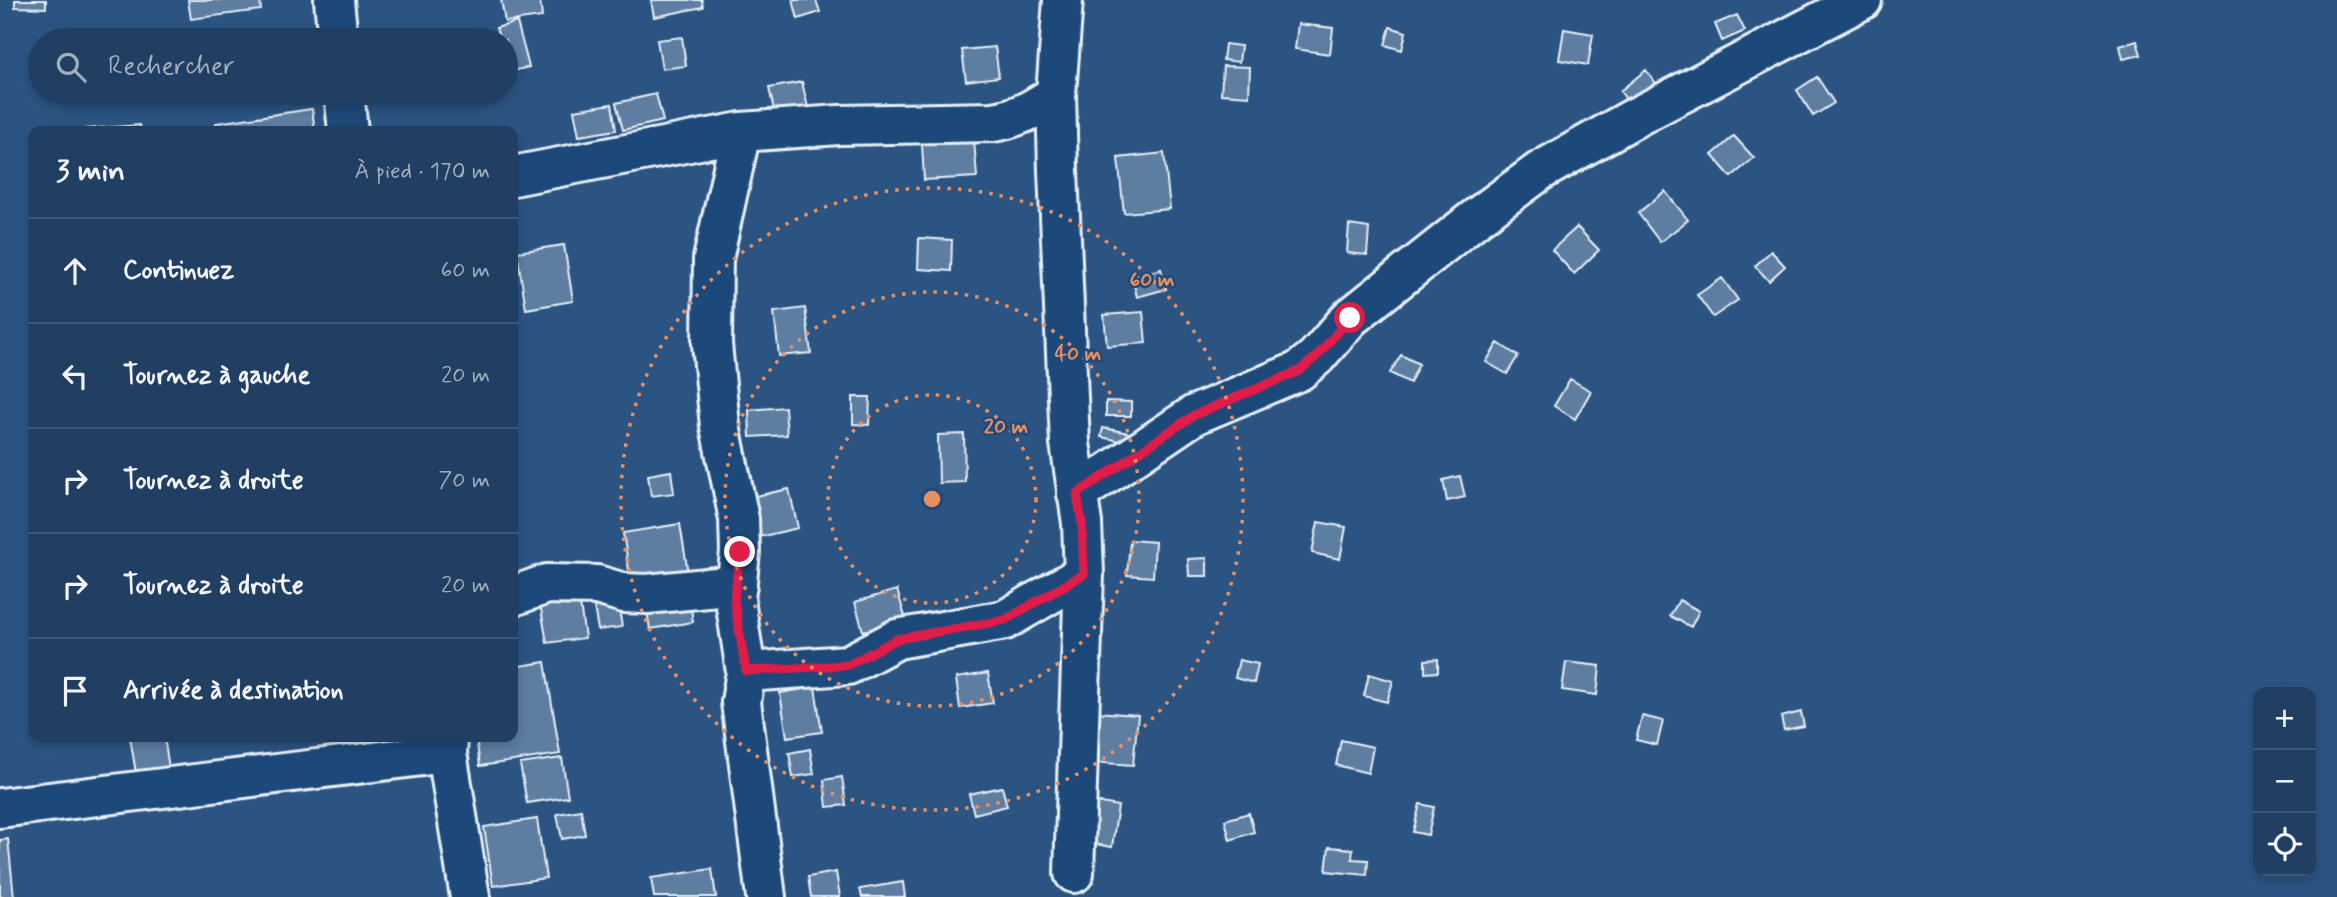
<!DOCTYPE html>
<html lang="fr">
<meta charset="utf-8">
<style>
:root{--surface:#203f62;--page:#284668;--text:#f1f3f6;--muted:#a2afbe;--line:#3d5877}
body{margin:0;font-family:Mynerve,sans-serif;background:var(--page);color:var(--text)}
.controls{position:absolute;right:21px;bottom:21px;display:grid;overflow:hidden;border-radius:14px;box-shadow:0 4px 10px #0003}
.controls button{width:63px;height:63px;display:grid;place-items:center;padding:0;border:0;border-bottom:2px solid var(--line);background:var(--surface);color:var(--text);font:35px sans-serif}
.stop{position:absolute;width:21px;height:21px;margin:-16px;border:5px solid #e11d48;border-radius:50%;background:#fff}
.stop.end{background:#e11d48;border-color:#fff;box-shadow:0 2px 7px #0008}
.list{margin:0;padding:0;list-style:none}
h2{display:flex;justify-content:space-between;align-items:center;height:91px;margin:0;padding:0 28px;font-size:30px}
h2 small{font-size:23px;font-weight:400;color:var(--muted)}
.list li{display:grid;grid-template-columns:46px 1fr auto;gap:21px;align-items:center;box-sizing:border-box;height:105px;padding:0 28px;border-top:2px solid var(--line)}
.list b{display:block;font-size:26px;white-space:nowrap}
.list em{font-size:23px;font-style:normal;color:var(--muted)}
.icon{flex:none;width:38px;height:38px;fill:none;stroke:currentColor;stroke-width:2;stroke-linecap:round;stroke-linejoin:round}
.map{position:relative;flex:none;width:2337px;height:897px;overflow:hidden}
.search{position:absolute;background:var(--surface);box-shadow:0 4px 10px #0003;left:28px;top:28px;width:490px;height:77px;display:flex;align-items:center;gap:18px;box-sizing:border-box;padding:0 24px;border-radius:38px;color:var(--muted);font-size:26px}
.panel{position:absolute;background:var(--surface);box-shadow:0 4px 10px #0003;left:28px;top:126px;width:490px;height:616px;border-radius:14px}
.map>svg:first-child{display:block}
.building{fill:#5d7da1;stroke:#e8f1f8;stroke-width:2}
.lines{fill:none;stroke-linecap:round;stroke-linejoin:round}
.street-casing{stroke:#e8f1f8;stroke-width:44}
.street{stroke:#1f4a7a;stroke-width:38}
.route{stroke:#e11d48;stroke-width:9}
.ring{fill:none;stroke:#e88e5f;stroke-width:3.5;stroke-dasharray:3.5 7}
.centre{fill:#e88e5f;stroke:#1f4a7a;stroke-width:3.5}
.ring-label{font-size:21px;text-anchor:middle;font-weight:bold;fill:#e88e5f;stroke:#1f4a7a;stroke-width:5;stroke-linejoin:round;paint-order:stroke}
</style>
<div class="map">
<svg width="2337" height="897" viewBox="0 0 2337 897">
<rect width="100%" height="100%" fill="#2b5482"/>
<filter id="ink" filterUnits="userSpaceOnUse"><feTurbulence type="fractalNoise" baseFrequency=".0143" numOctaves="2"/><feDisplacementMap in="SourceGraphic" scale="14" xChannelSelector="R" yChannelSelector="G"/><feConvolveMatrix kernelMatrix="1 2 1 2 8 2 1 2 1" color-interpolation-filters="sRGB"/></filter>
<g filter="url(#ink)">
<path class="building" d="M15 0H46V8L15 7Z
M188 0H260L261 10 191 19Z
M501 0H540L542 17 505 22Z
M651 0H702L703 7 654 17Z
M793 0H816L820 12 798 19Z
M1737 15 1745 31 1722 41 1715 24Z
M517 22 529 67 508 72 506 40H500L496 28Z
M1298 24 1333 28 1330 54 1295 49Z
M1390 27 1406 32 1402 50 1385 45Z
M1564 29 1593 34 1588 65 1559 60Z
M682 37 686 66 662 69 657 40Z
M2137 41 2141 55 2123 59 2120 46Z
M1225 44 1241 46 1239 62 1223 60Z
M995 47 999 77 966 81 962 50Z
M1223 66 1250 67 1249 96 1221 94Z
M1646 70 1658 86 1631 106 1620 91Z
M1817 77 1834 103 1813 116 1797 90Z
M802 82 809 112 776 119 769 88Z
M656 94 663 121 623 130 616 103Z
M612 104 616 130 579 136 574 110Z
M312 109 315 131H217L216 123Z
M140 125 141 131H85V129Z
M1734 136 1754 158 1731 177 1712 155Z
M974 140 977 177 924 180 922 144Z
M1164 153 1170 209 1124 213 1118 158Z
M1665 191 1688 220 1660 242 1638 213Z
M1349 225 1369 228 1367 255 1347 253Z
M1577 227 1599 250 1574 274 1552 250Z
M919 238 952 240 951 271 918 269Z
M564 245 573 301 526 309 517 252Z
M1771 251 1785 266 1769 281 1755 266Z
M1161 269 1166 289 1137 297 1132 277Z
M1722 278 1738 300 1713 317 1697 295Z
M805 308 811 353 779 356 774 312Z
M1143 312 1146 343 1107 346 1104 315Z
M1498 343 1518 356 1507 374 1486 362Z
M1401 355 1419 364 1410 383 1390 373Z
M1570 379 1591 391 1575 419 1554 406Z
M853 397H870L869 425 853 424Z
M1106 401 1131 402V416H1106Z
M785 407 787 435 750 437 749 410Z
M1103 428 1135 434 1134 444 1101 437Z
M964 434 965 482 939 483 938 435Z
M671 471 674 493 651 496 648 475Z
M1460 476 1465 497 1447 501 1443 480Z
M789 489 798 528 759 537 751 497Z
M1318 522 1346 527 1340 559 1312 553Z
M680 524 688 573 631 582 623 533Z
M1130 540 1155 542 1153 577 1127 575Z
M1207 558V576H1189L1188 559Z
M687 580 693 622 650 629 643 587Z
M897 590 906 620 863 631 855 602Z
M578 591 585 638 547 643 539 597Z
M617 597 622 627 598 630 593 601Z
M1679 600 1699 611 1691 627 1670 616Z
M1438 659V672L1425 673V660Z
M1239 660 1258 664 1254 683 1235 678Z
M545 662 560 754 480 766 476 737H513V667Z
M1566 662 1600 666 1597 695 1562 690Z
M988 673 993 703 960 708 956 678Z
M1369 674 1393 681 1387 702 1364 696Z
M815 687 822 732 787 737 780 693Z
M1095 712 1138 715 1133 765 1091 762Z
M1801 712 1804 726 1784 730 1781 717Z
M1642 716 1663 721 1657 745 1636 740Z
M130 737H164L169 768 136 773Z
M1341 740 1373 747 1368 773 1336 765Z
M810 749 814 774 793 777 789 753Z
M562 758 568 797 527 803 520 764Z
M842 777 846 805 827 807 824 780Z
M1002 787 1007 806 974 814 969 794Z
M1096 802 1118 806 1112 847 1090 843Z
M1420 804 1434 807 1428 835 1413 832Z
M581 810 585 835 562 839 557 814Z
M1249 813 1254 832 1230 840 1225 820Z
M537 819 546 878 493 886 484 827Z
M8 839 14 897H0V840Z
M1329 847 1353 849 1352 859 1368 860 1367 875 1326 871Z
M712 869 716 897H654L651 878Z
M836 872 840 897H811L808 877Z
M903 882 905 897H862L860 889Z"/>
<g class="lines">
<g class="street-casing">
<path id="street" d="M334 0 338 40
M1063 0 1056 94 1058 171 1070 443 1082 523 1084 574 1074 873
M344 93 348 131
M741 132 713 259 712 344 720 426 739 519 740 552 735 600 746 672 741 702 766 897
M513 176 741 132 839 125 993 122C1018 118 1035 109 1056 94
M1077 494 1194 415 1299 371 1316 357 1350 318 1472 221 1540 171 1634 118 1862 0
M513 596 547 584 597 585 624 593 647 594 737 585
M746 672 848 665 897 639 1005 620 1084 574
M448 737 447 753 470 897
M0 808 447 753"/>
</g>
<use href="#street" class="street"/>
</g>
</g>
<g class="lines" filter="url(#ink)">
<path class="route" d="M740 552 734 600 746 671 848 665 897 639 1005 620 1084 574 1082 523 1077 494 1194 415 1299 371 1316 357 1350 318"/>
</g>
<g class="ring">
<circle cx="932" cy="499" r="104"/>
<circle cx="932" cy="499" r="207"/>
<circle cx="932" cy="499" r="311"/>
</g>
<circle cx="932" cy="499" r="10" class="centre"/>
<g class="ring-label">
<text x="1152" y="286">60 m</text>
<text x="1078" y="360">40 m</text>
<text x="1006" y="433">20 m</text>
</g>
</svg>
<div class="controls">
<button>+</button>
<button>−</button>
<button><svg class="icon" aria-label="locate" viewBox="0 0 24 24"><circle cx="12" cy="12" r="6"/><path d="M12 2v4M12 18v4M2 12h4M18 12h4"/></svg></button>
</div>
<div class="stop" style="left:1350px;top:318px"></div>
<div class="stop end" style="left:740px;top:552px"></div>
<div class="search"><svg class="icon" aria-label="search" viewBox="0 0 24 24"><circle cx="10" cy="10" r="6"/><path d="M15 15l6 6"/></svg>Rechercher</div>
<section class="panel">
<h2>3 min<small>À pied · 170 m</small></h2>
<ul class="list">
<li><svg class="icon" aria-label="ahead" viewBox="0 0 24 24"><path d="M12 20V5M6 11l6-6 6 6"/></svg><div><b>Continuez</b></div><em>60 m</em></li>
<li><svg class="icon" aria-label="left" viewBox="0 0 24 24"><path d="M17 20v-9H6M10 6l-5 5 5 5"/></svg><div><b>Tournez à gauche</b></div><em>20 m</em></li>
<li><svg class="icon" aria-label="right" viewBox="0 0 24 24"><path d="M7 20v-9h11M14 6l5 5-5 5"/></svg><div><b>Tournez à droite</b></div><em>70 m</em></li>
<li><svg class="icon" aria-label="right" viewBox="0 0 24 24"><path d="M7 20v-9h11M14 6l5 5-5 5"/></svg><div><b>Tournez à droite</b></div><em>20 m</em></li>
<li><svg class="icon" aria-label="arrive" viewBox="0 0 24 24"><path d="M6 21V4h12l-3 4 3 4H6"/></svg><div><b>Arrivée à destination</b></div></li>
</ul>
</section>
</div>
